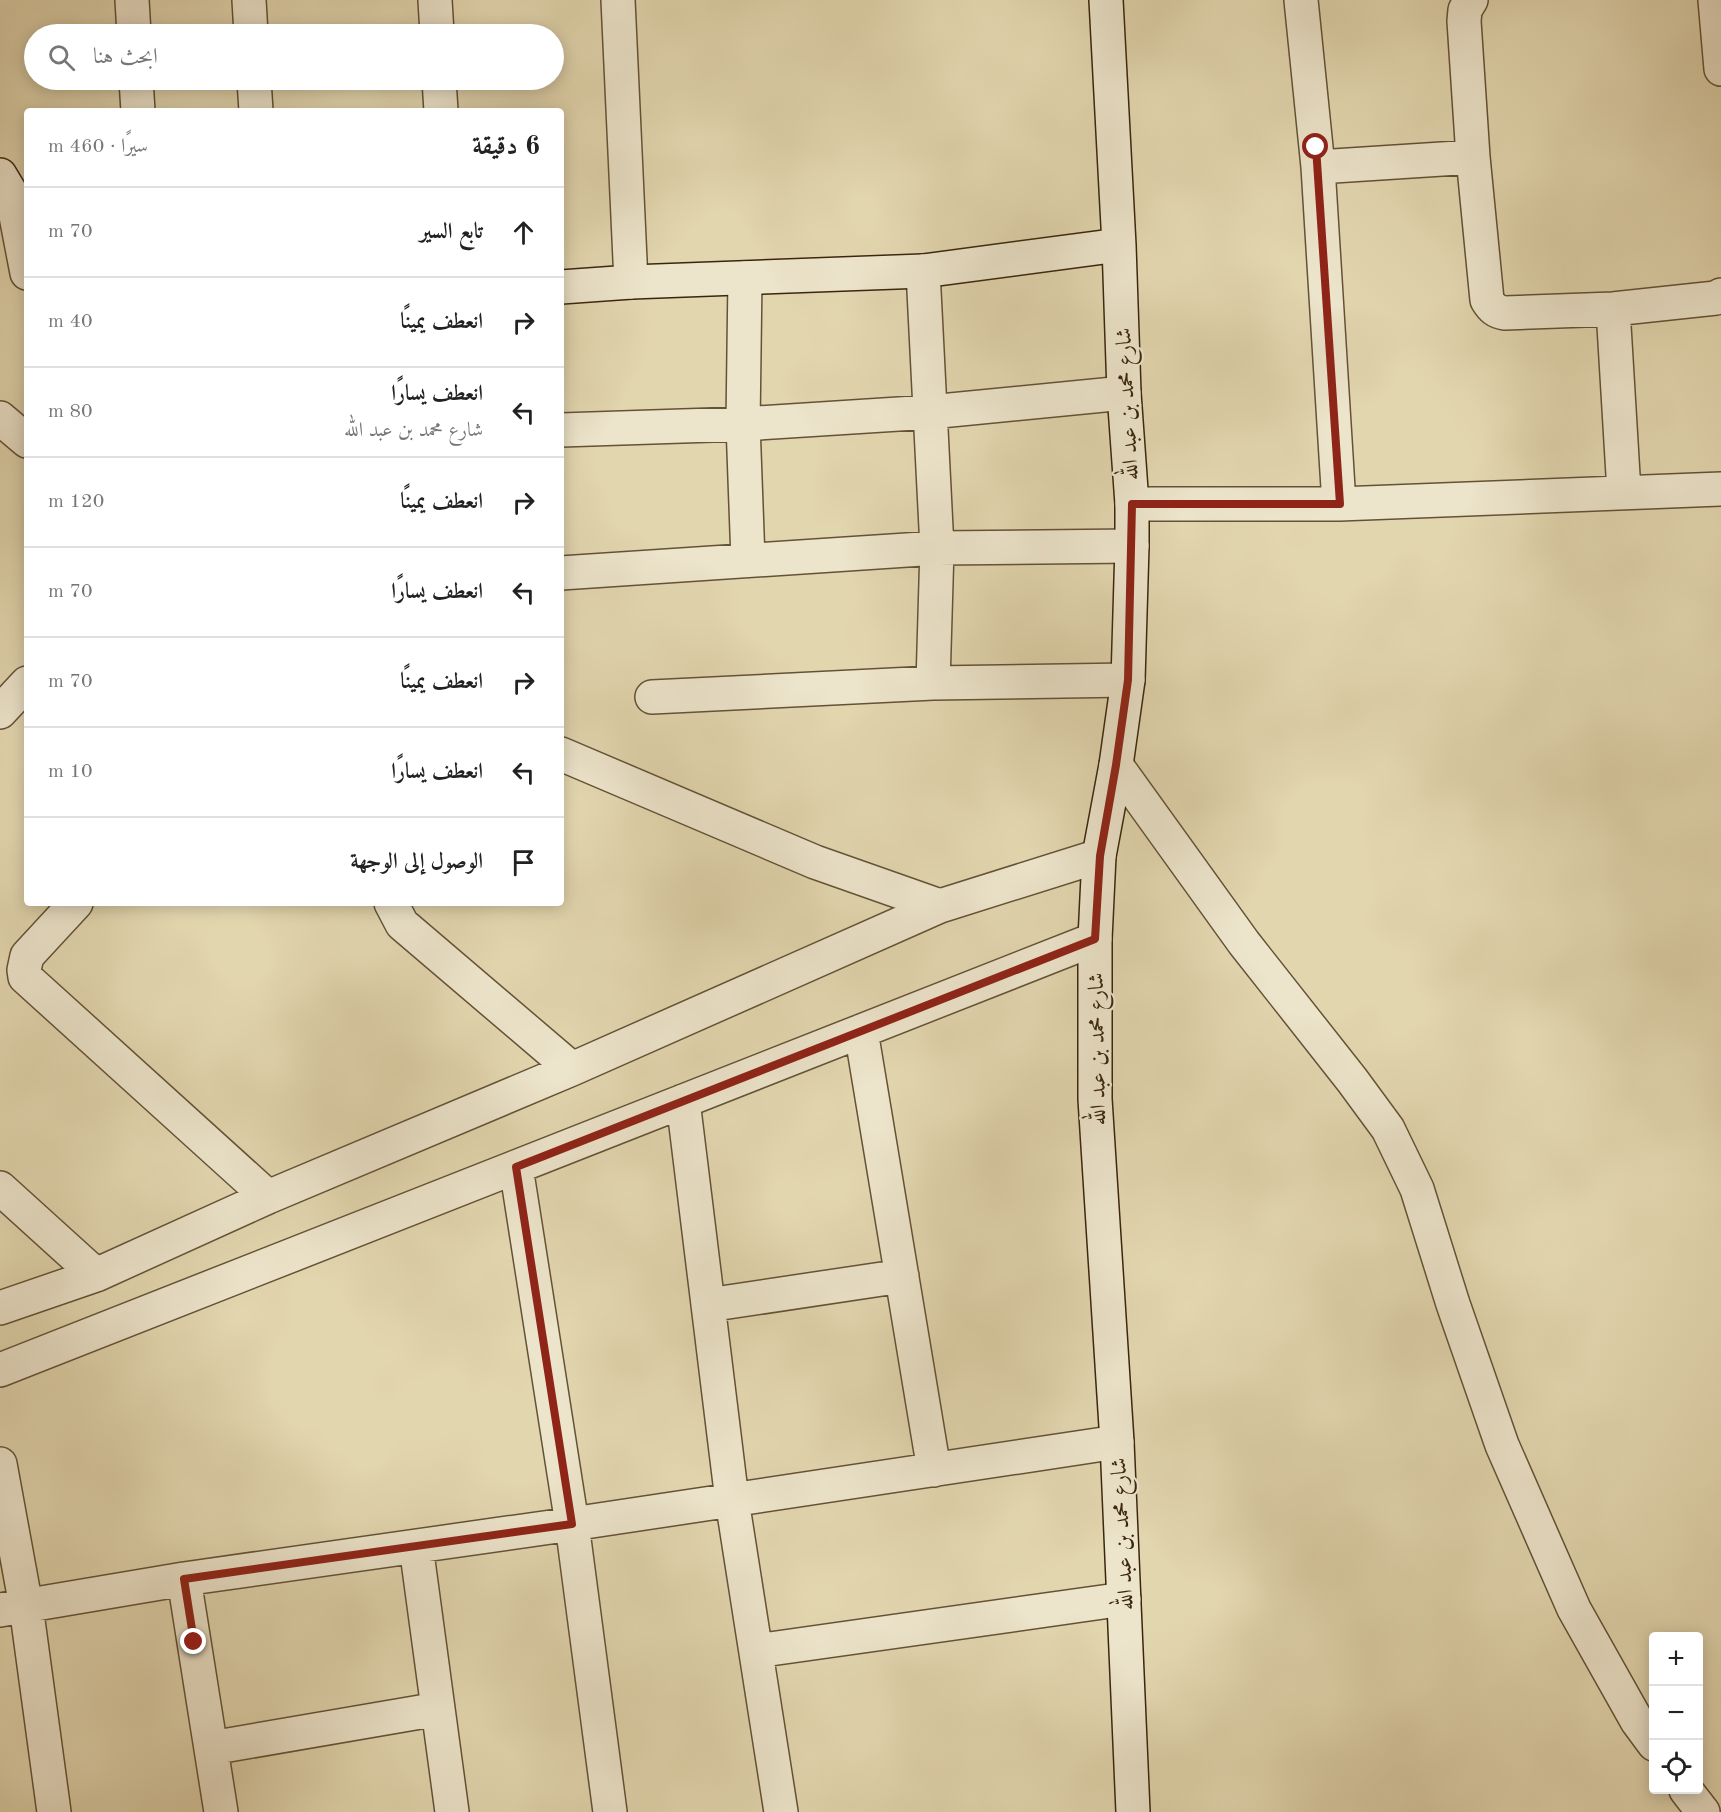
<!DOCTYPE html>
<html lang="ar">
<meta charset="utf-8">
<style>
:root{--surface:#fff;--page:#f2f2f2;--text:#222;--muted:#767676;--line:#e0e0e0}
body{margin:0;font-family:"Old Standard TT",Amiri,serif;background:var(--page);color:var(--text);direction:rtl}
.controls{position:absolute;right:18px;bottom:18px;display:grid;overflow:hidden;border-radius:6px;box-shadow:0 3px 15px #0003}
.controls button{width:54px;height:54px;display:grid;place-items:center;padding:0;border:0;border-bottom:2px solid var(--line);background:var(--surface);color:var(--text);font:30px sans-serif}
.stop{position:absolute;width:18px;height:18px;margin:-14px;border:4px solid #8f2418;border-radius:50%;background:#fff}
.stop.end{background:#8f2418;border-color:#fff;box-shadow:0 2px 6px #0008}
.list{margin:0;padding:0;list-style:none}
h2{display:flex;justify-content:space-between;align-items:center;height:78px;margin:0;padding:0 24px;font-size:26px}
h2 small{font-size:20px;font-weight:400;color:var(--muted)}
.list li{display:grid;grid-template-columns:39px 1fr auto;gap:18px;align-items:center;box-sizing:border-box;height:90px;padding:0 24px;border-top:2px solid var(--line)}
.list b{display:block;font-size:22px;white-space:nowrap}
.list p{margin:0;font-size:20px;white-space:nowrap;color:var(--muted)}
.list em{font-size:20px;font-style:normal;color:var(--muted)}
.icon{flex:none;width:33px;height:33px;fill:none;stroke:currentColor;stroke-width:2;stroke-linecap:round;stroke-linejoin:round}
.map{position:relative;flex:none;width:1721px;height:1812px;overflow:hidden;direction:ltr}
.search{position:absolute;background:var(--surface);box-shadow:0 3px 15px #0003;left:24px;top:24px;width:540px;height:66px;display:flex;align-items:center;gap:15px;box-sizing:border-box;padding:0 21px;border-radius:33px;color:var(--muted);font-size:22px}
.panel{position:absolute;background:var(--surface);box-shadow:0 3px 15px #0003;left:24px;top:108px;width:540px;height:798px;border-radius:6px;direction:rtl}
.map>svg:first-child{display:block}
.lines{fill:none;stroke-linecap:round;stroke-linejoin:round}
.street-casing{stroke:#645236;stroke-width:36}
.secondary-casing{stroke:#3a260d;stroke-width:36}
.street{stroke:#ece4cb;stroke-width:33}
.secondary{stroke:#ece4cb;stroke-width:33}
.route{stroke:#8f2418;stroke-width:8}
.labels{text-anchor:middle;stroke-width:4.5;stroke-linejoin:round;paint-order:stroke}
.street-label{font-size:22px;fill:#3a260d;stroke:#ece4cb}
</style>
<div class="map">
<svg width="1721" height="1812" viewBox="0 0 1721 1812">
<rect width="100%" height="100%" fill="#e2d6af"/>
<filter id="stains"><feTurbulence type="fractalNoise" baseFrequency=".00333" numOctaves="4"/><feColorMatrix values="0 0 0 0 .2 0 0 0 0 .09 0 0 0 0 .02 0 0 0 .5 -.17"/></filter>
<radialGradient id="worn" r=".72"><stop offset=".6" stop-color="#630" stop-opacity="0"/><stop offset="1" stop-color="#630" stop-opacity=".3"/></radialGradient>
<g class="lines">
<g class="street-casing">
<path id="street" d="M132 0 134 34
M249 0 251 34
M435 0 437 34
M618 0 631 282
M1301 0 1318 167 1339 504
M1471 0 1465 10 1464 21 1473 157 1487 300C1492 308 1496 312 1505 313L1613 309 1716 298 1721 295
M1715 0 1721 69
M136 80 138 111
M254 80 256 111
M439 80 441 111
M1318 167 1473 157
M12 195 27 273
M923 271 937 548 933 683
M745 278 743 424 748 560
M1613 309 1624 492
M0 418 27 441
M561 430 743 424 930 412 1124 393
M1132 504H1339L1721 489
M561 573 937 548 1132 546
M652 697 933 683 1128 680
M0 712 27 683
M561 754 815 862 940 906
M1116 765 1244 943 1352 1080 1388 1129 1417 1189 1453 1304 1502 1445 1574 1609 1637 1721 1654 1744
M76 903 27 956 24 970 25 977 268 1197
M391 903 402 924 572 1069
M861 1031 934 1470
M683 1101 732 1500 781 1812
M516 1167 572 1524 610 1812
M0 1188 96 1275
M708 1305 902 1276
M0 1308 96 1275 268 1197 572 1069 940 906 1099 856
M0 1370 1095 939
M0 1464 26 1606 54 1812
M416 1546 452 1812
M184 1579 221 1812
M0 1610 184 1579 572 1524 1117 1442
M756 1651 1124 1599
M211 1748 438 1709
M1686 1790 1703 1812"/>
</g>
<g class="secondary-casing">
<path id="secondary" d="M1106 0 1119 245 1124 393 1132 504V546L1128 680 1116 765 1099 856 1095 939V1099L1117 1442 1133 1812
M0 175 12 195 27 208
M561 287 631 282 923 271 1119 245"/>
</g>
<use href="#street" class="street"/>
<use href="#secondary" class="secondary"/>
</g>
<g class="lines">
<path class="route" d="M194 1642 184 1579 572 1524 516 1167 1095 939 1100 856 1116 765 1128 680 1132 504H1340L1316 147"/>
</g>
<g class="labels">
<g class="street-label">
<text transform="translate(1126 404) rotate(-93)" y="8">شارع محمد بن عبد الله</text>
<text transform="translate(1096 1049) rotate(-91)" y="8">شارع محمد بن عبد الله</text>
<text transform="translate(1121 1534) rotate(-93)" y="8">شارع محمد بن عبد الله</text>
</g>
</g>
<rect width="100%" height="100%" filter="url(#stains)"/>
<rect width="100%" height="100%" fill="url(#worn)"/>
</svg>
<div class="controls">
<button>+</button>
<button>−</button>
<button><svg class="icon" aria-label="locate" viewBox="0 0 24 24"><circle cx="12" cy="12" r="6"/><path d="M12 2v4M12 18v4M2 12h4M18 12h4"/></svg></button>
</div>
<div class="stop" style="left:1316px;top:147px"></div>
<div class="stop end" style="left:194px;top:1642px"></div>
<div class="search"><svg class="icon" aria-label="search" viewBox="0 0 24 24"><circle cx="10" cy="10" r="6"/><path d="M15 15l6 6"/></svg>ابحث هنا</div>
<section class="panel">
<h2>6 دقيقة<small>سيرًا · 460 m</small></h2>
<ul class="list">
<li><svg class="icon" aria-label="ahead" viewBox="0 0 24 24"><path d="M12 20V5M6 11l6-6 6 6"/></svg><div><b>تابع السير</b></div><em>70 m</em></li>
<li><svg class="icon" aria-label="right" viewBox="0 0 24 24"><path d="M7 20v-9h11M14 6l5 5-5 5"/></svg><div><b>انعطف يمينًا</b></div><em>40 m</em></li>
<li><svg class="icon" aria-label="left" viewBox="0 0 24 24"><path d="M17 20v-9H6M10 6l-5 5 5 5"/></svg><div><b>انعطف يسارًا</b><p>شارع محمد بن عبد الله</p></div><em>80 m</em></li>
<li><svg class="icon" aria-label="right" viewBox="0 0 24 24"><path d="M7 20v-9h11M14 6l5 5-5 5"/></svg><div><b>انعطف يمينًا</b></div><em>120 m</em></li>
<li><svg class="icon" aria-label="left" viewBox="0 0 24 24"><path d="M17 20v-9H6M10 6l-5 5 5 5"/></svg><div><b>انعطف يسارًا</b></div><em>70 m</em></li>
<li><svg class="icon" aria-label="right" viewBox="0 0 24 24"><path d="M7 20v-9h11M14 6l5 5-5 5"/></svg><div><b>انعطف يمينًا</b></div><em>70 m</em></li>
<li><svg class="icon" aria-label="left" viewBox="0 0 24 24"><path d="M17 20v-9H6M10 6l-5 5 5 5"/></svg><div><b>انعطف يسارًا</b></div><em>10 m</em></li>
<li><svg class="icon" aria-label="arrive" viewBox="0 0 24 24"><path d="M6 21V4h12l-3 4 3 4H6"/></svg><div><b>الوصول إلى الوجهة</b></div></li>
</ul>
</section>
</div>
